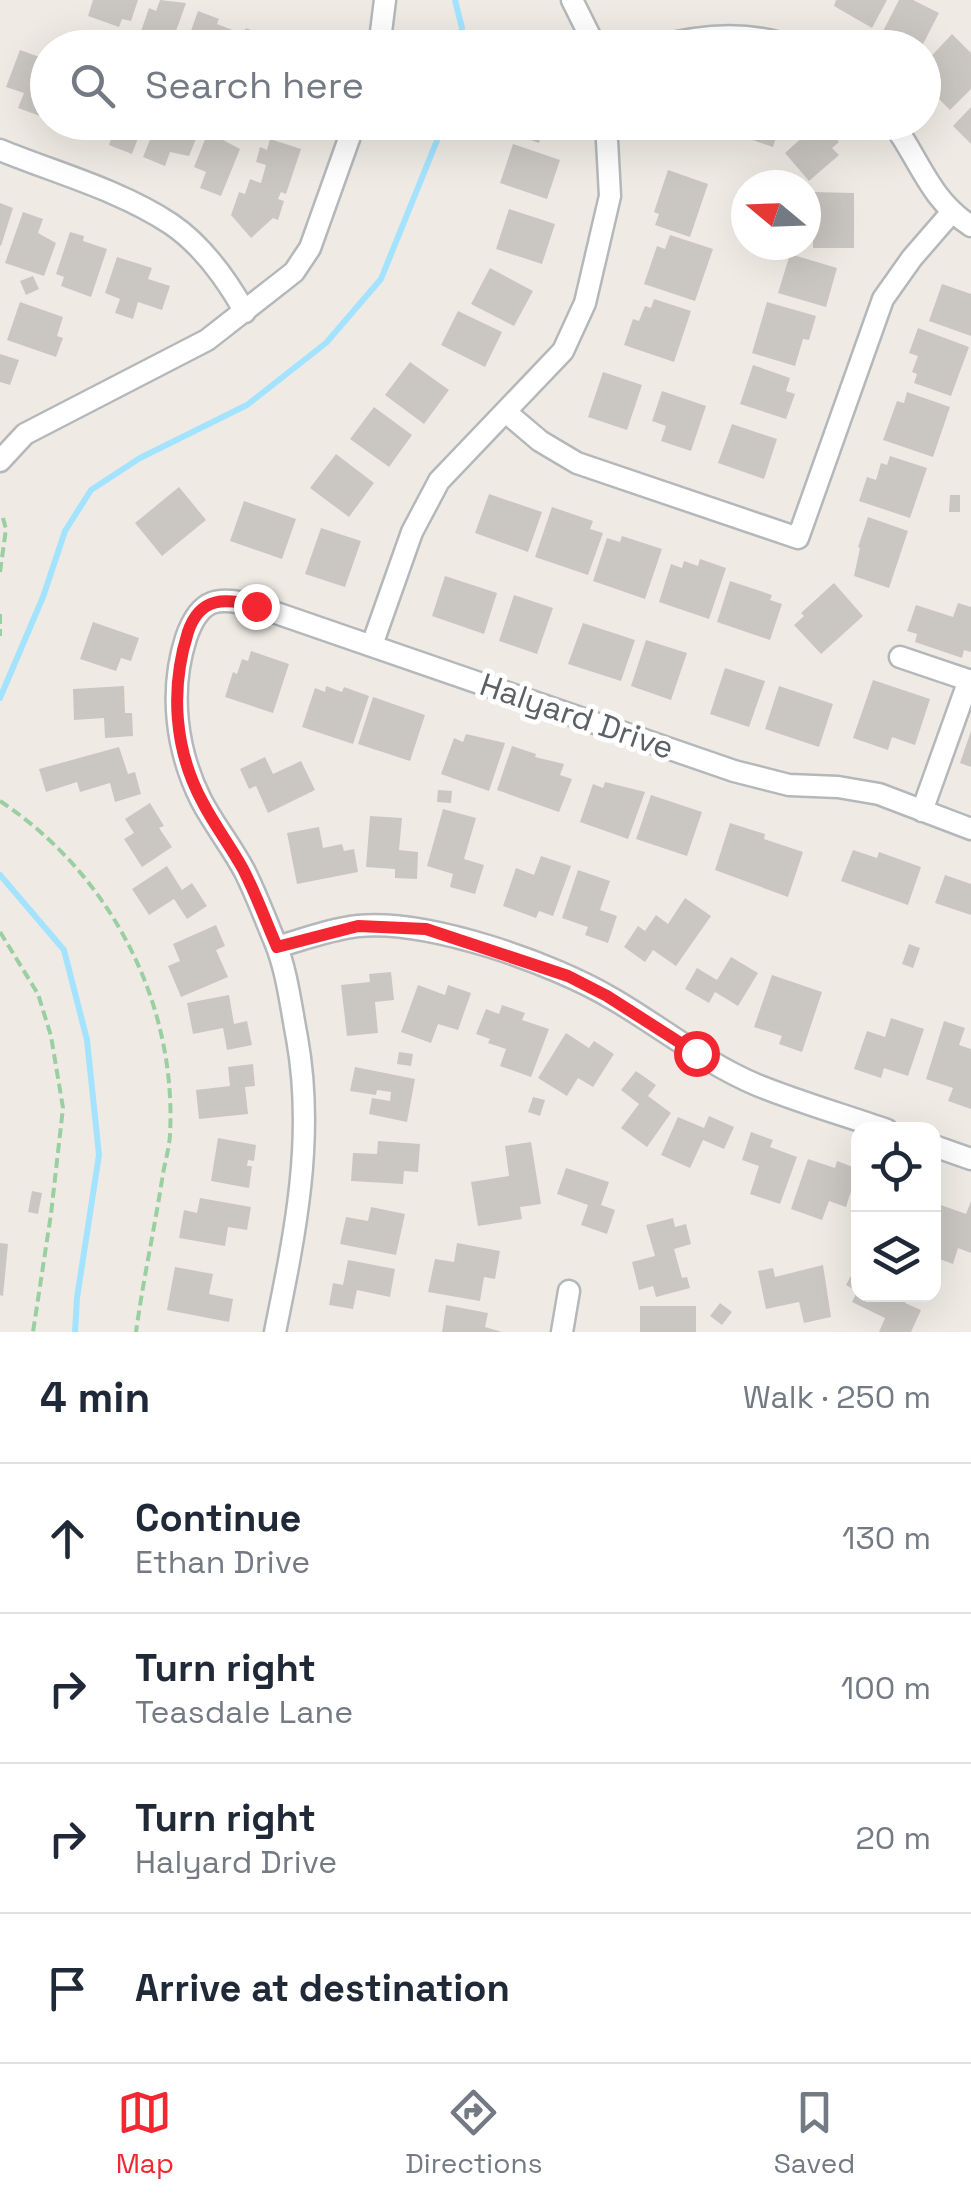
<!DOCTYPE html>
<meta charset="utf-8">
<style>
:root{--surface:#fff;--page:#f2f2f3;--text:#1f2937;--muted:#747a83;--line:#e0e1e3;--accent:#f22731}
body{margin:0;font-family:"Space Grotesk",sans-serif;background:var(--page);color:var(--text)}
.controls{position:absolute;right:30px;bottom:30px;display:grid;overflow:hidden;border-radius:20px;box-shadow:0 10px 40px #0002}
.controls button{width:90px;height:90px;display:grid;place-items:center;padding:0;border:0;border-bottom:2px solid var(--line);background:var(--surface);color:var(--text);font:50px sans-serif}
.compass{position:absolute;left:731px;top:170px;width:90px;height:90px;border-radius:50%;background:var(--surface);box-shadow:0 10px 40px #0002;rotate:289deg}
.stop{position:absolute;width:30px;height:30px;margin:-22px;border:8px solid #f22731;border-radius:50%;background:#fff}
.stop.end{background:#f22731;border-color:#fff;box-shadow:0 2px 10px #0008}
.list{margin:0;padding:0;list-style:none}
h2{display:flex;justify-content:space-between;align-items:center;height:130px;margin:0;padding:0 40px;font-size:42px}
h2 small{font-size:32px;font-weight:400;color:var(--muted)}
.list li{display:grid;grid-template-columns:65px 1fr auto;gap:30px;align-items:center;box-sizing:border-box;height:150px;padding:0 40px;border-top:2px solid var(--line)}
.list b{display:block;font-size:38px;white-space:nowrap}
.list p{margin:0;font-size:32px;white-space:nowrap;color:var(--muted)}
.list em{font-size:32px;font-style:normal;color:var(--muted)}
.icon{flex:none;width:55px;height:55px;fill:none;stroke:currentColor;stroke-width:2;stroke-linecap:round;stroke-linejoin:round}
.map{position:relative;flex:none;width:971px;height:1332px;overflow:hidden}
.search{position:absolute;background:var(--surface);box-shadow:0 10px 40px #0002;left:30px;right:30px;top:30px;height:110px;display:flex;align-items:center;gap:25px;box-sizing:border-box;padding:0 35px;border-radius:55px;color:var(--muted);font-size:38px}
.sheet{height:730px;background:var(--surface)}
nav{display:flex;justify-content:space-around;align-items:center;box-sizing:border-box;height:140px;border-top:2px solid var(--line);background:var(--surface);font-size:28px;color:var(--muted)}
nav a{display:grid;justify-items:center;gap:5px}
nav .on{color:var(--accent)}
.map>svg:first-child{display:block}
.lines{fill:none;stroke-linecap:round;stroke-linejoin:round}
.stream{stroke:#a4e3ff;stroke-width:6}
.building{fill:#cac6c1}
.street-casing{stroke:#b4b8bb;stroke-width:25}
.path{stroke:#9acfa2;stroke-width:4;stroke-dasharray:10 5;stroke-linecap:butt}
.street{stroke:#fff;stroke-width:20}
.route{stroke:#f22731;stroke-width:12}
.labels{text-anchor:middle;stroke-width:10;stroke-linejoin:round;paint-order:stroke}
.street-label{font-size:32px;fill:#5c6165;stroke:#fff}
</style>
<div class="map">
<svg width="971" height="1332" viewBox="0 0 971 1332">
<rect width="100%" height="100%" fill="#efebe4"/>
<g class="lines">
<path class="stream" d="M455 0 462 28 458 48
M0 698 43 597 65 531 91 490 140 458 247 405 326 343 381 279 438 138 442 122
M0 875 64 950 87 1040 99 1155 77 1298 75 1332"/>
</g>
<path class="building" d="M93 0H138L131 21 122 19 119 27 88 16Z
M160 0 186 3 170 48H155L157 43 139 37 149 8 156 11Z
M836 0H887L872 28 834 6Z
M899 0H913L939 13 921 48H900L880 37Z
M198 11 219 19 217 24 235 31 229 48H185Z
M246 28 261 34 259 38 286 48H239Z
M952 34 971 53V89L950 110 932 92 937 87 926 77 930 73 924 64Z
M20 50 48 60V96L40 116 18 108 24 93 6 87Z
M971 107V144L953 126Z
M105 122H144L132 154 109 145 115 127Z
M157 122H203L189 156 170 152 165 166 143 157Z
M505 122H545L539 143 502 130Z
M655 122H711V136L656 139Z
M739 122H781L773 147 735 134Z
M819 122 839 142 832 148 839 155 809 181 785 153Z
M208 132 240 149 221 196 200 188 206 172 194 167Z
M270 139 301 149 286 194 281 192 278 199 284 201 278 220 273 218 251 238 231 215 239 192 245 194 250 179 261 183 266 165 256 162 260 147 267 150Z
M513 144 560 160 547 199 500 183Z
M668 170 708 184 690 237 655 225 659 214 654 212Z
M813 192 854 193V248H813Z
M0 203 13 208 1 246 0 245Z
M509 209 555 224 542 264 496 249Z
M23 212 43 219 38 233 56 243 44 276 5 263Z
M70 232 84 236 83 241 107 249 91 297 61 286 64 277 56 274Z
M670 235 713 249 695 301 644 284 657 246 665 249Z
M790 254 837 268 826 307 778 293Z
M117 257 152 268 148 279 170 286 162 310 138 302 133 319 115 313 120 299 105 293Z
M490 268 533 291 514 326 471 304Z
M33 276 39 289 26 295 20 281Z
M942 284 971 294V336L929 321Z
M654 299 691 311 674 362 624 345 633 319 639 321 645 306 651 308Z
M20 302 63 317 57 336 63 338 56 357 7 340Z
M767 302 816 316 809 340 803 339 795 366 752 353Z
M458 311 502 332 485 367 441 345Z
M918 328 969 347 951 396 914 383 917 374 912 372 918 356 909 353Z
M0 354 19 360 10 385 0 382Z
M410 362 449 390 424 424 385 395Z
M753 365 790 378 786 391 795 394 786 419 740 404Z
M603 372 642 385 627 430 588 417Z
M662 391 706 406 691 451 661 441 666 426 652 421Z
M907 392 950 407 933 457 883 440 897 401 904 403Z
M374 407 412 435 389 467 350 439Z
M732 424 777 439 764 479 718 463Z
M336 454 374 483 349 517 310 488Z
M890 456 927 468 910 518 859 501 867 477 876 480 881 463 887 465Z
M179 487 206 520 162 556 135 523Z
M489 494 542 512 528 552 475 533Z
M950 495H960V512H949Z
M244 501 296 519 282 559 230 541Z
M552 507 593 521 590 529 603 533 588 575 535 557Z
M868 517 908 531 889 588 854 576 860 548 858 547Z
M321 528 361 541 345 587 305 574Z
M622 536 662 549 645 599 593 581 607 538 620 542Z
M700 559 726 568 709 619 659 602 671 564 682 568 684 561 698 566Z
M445 576 497 593 484 634 432 616Z
M730 581 772 595 770 600 782 604 770 640 717 622Z
M834 583 863 616 821 654 794 625 804 616 801 613Z
M514 595 553 608 537 654 499 641Z
M958 603 971 607V652L964 650 962 658 915 642 917 634 907 631 916 605 953 617Z
M93 622 139 638 131 661 121 658 116 671 80 659Z
M583 623 635 640 621 681 568 664Z
M646 640 687 653 671 700 631 686Z
M251 651 289 664 273 713 225 697 233 672 237 674 242 659 248 661Z
M725 668 765 681 749 727 710 714Z
M873 680 930 699 915 745 892 737 888 750 853 738Z
M124 686 125 713H132L133 736 105 738 104 718 74 720 73 689Z
M326 686 342 692 344 687 369 696 353 744 302 727 315 688 325 692Z
M779 686 833 704 819 747 765 729Z
M373 697 425 715 410 761 358 744Z
M971 731V767L960 763Z
M466 734 505 743 489 791 441 774 454 738 463 742Z
M512 746 536 754 535 757 564 764 560 775 572 779 559 812 497 790Z
M119 747 128 774 135 772 141 794 115 802 110 783 80 792 77 782 46 792 39 769Z
M265 757 273 774 301 761 315 790 268 813 256 786 249 789 240 769Z
M605 782 645 792 628 839 580 822 593 784 603 788Z
M438 790 452 791 451 803 437 802Z
M651 795 702 812 687 856 636 839Z
M150 803 164 826 159 828 172 847 142 867 124 839 134 833 125 819Z
M443 809 476 818 464 859 484 865 475 894 450 887 453 874 427 866Z
M370 816 402 818 399 850 418 852 417 879 395 878V869L366 867Z
M730 823 765 834 764 839 803 852 788 897 715 870Z
M319 827 323 848 342 844 344 851 354 849 358 872 297 884 287 833Z
M853 850 877 858 879 852 921 867 908 905 841 881Z
M541 856 571 866 553 916 539 911 536 918 503 906 516 868 534 875Z
M167 866 182 890 192 883 207 906 187 919 174 899 149 915 132 889Z
M578 870 610 881 600 910 617 916 608 943 585 935 588 927 562 918Z
M945 875 971 884V915L935 903Z
M685 898 711 916 676 966 653 950 645 962 624 947 638 926 645 931 656 915 668 924Z
M216 925 225 946 216 950 228 977 181 997 168 966 180 961 173 944Z
M909 944 920 948 913 968 902 964Z
M731 957 758 973 738 1006 715 992 709 1003 685 989 697 968 717 980Z
M391 972 394 1000 375 1002 378 1033 347 1036 341 985 370 982 369 974Z
M772 975 822 992 802 1052 779 1044 782 1036 754 1027Z
M418 985 445 995 448 985 471 993 458 1030 438 1024 431 1043 401 1032Z
M229 995 234 1024 247 1021 252 1045 227 1050 223 1028 193 1034 187 1003Z
M502 1005 525 1013 522 1020 549 1029 531 1077 500 1066 506 1049 488 1043 490 1039 476 1034 486 1009 499 1014Z
M891 1018 924 1029 908 1076 884 1068 881 1078 854 1069 867 1031 885 1037Z
M944 1021 965 1028 959 1045 971 1049V1109L948 1101 953 1088 926 1079Z
M566 1033 589 1048 594 1041 614 1054 593 1087 578 1078 567 1096 538 1078Z
M399 1052 413 1054 411 1066 397 1064Z
M253 1064 255 1086 245 1087 248 1114 199 1119 196 1090 230 1086 228 1067Z
M355 1067 415 1079 407 1122 369 1114 372 1098 390 1101 391 1092 377 1090 376 1095 350 1091Z
M636 1071 656 1085 648 1096 671 1113 647 1147 621 1128 639 1104 621 1090Z
M533 1097 545 1100 540 1116 528 1112Z
M709 1116 734 1127 724 1149 703 1140 690 1168 661 1155 678 1117 704 1128Z
M751 1132 773 1140 770 1147 797 1157 780 1204 750 1194 759 1166 742 1160Z
M218 1138 256 1145 254 1161 248 1160 247 1166H252L249 1188 211 1181Z
M378 1141 420 1144 418 1172 404 1171 403 1184 351 1181 353 1153 377 1154Z
M531 1142 541 1204 520 1207 522 1219 478 1226 471 1182 509 1176 505 1146Z
M808 1159 835 1168 837 1161 858 1169 846 1207 829 1201 822 1220 791 1209Z
M566 1168 609 1182 601 1205 615 1210 607 1234 581 1225 588 1205 557 1194Z
M32 1191 42 1193 38 1214 28 1212Z
M200 1198 251 1207 247 1230 228 1227 225 1246 179 1238 184 1210 197 1213Z
M971 1201V1253L958 1248 953 1264 934 1257V1217L938 1204 966 1214Z
M371 1207 405 1214 396 1255 340 1244 346 1217 368 1221Z
M673 1218 675 1227 686 1224 691 1244 674 1249 682 1278 687 1277 690 1288 656 1297 653 1286 639 1290 632 1262 655 1256 646 1225Z
M0 1243 8 1244 3 1296 0 1295Z
M457 1243 500 1251 495 1279 484 1277 480 1301 428 1292 435 1259 454 1262Z
M348 1260 395 1269 390 1297 357 1290 353 1309 329 1305 333 1283 343 1285Z
M823 1265 831 1317 804 1323 799 1302 766 1309 758 1271 773 1268 775 1277Z
M175 1267 213 1274 209 1294 233 1299 229 1322 167 1310Z
M855 1268 858 1270 855 1290 846 1285Z
M856 1294H908L905 1303 921 1310 911 1332H879L885 1318 852 1302Z
M720 1303 732 1312 722 1325 710 1316Z
M446 1305 488 1313 485 1327 502 1332H442Z
M640 1306H696V1332H640Z"/>
<g class="lines">
<g class="street-casing">
<path id="street" d="M572 0 596 48
M379 48 385 0
M653 48C699 35 749 30 795 48
M892 122C920 160 929 199 971 226
M0 150C56 173 120 190 171 224 202 245 227 280 245 312
M507 413 540 441 577 463 798 538 883 299 912 258 951 213
M0 461 25 434 207 340 294 272 310 248 355 122
M372 645 412 532 439 481 563 351 585 303 610 196 606 122
M900 657 971 681
M922 811 969 680
M277 947C304 939 331 929 358 926 428 919 553 963 613 999 661 1027 705 1063 757 1085 799 1102 844 1115 887 1130
M934 1146 971 1159
M275 1332C295 1234 315 1138 297 1038 291 1007 287 971 275 942 265 918 256 894 245 872 232 847 214 825 201 800 176 750 169 691 186 638 200 597 218 596 256 606L734 771 789 785 838 787 879 794 971 829
M562 1332 569 1291"/>
</g>
<path class="path" d="M0 572 6 529 3 518
M0 614V636
M0 801C110 874 177 1002 170 1135 169 1150 164 1165 162 1180 154 1231 143 1281 136 1332
M0 932 38 994 51 1036 63 1108 51 1214 33 1332"/>
<use href="#street" class="street"/>
</g>
<g class="lines">
<path class="route" d="M256 606C226 598 200 596 188 632 170 689 174 750 203 803 215 826 231 847 243 869 256 894 266 922 277 947L358 926 426 929 568 976 607 996 696 1053"/>
</g>
<g class="labels">
<g class="street-label">
<text transform="translate(577 716) rotate(19)" y="11">Halyard Drive</text>
</g>
</g>
</svg>
<div class="controls">
<button><svg class="icon" aria-label="locate" viewBox="0 0 24 24"><circle cx="12" cy="12" r="6"/><path d="M12 2v4M12 18v4M2 12h4M18 12h4"/></svg></button>
<button><svg class="icon" aria-label="layers" viewBox="0 0 24 24"><path d="M12 4l9 5-9 5-9-5zM3 14l9 5 9-5"/></svg></button>
</div>
<svg class="compass" viewBox="-18 -18 36 36"><path d="M0-13l5 13h-10z" fill="#e53935"/><path d="M0 13l5-13h-10z" fill="#747a83"/></svg>
<div class="stop" style="left:696px;top:1053px"></div>
<div class="stop end" style="left:256px;top:606px"></div>
<div class="search"><svg class="icon" aria-label="search" viewBox="0 0 24 24"><circle cx="10" cy="10" r="6"/><path d="M15 15l6 6"/></svg>Search here</div>
</div>
<section class="sheet">
<h2>4 min<small>Walk · 250 m</small></h2>
<ul class="list">
<li><svg class="icon" aria-label="ahead" viewBox="0 0 24 24"><path d="M12 20V5M6 11l6-6 6 6"/></svg><div><b>Continue</b><p>Ethan Drive</p></div><em>130 m</em></li>
<li><svg class="icon" aria-label="right" viewBox="0 0 24 24"><path d="M7 20v-9h11M14 6l5 5-5 5"/></svg><div><b>Turn right</b><p>Teasdale Lane</p></div><em>100 m</em></li>
<li><svg class="icon" aria-label="right" viewBox="0 0 24 24"><path d="M7 20v-9h11M14 6l5 5-5 5"/></svg><div><b>Turn right</b><p>Halyard Drive</p></div><em>20 m</em></li>
<li><svg class="icon" aria-label="arrive" viewBox="0 0 24 24"><path d="M6 21V4h12l-3 4 3 4H6"/></svg><div><b>Arrive at destination</b></div></li>
</ul>
</section>
<nav>
<a class="on"><svg class="icon" aria-label="map" viewBox="0 0 24 24"><path d="M3 6l6-2 6 2 6-2v14l-6 2-6-2-6 2zM9 4v14M15 6v14"/></svg>Map</a>
<a><svg class="icon" aria-label="directions" viewBox="0 0 24 24"><path d="M12 3l9 9-9 9-9-9zM9 14v-3h6M13 9l2 2-2 2"/></svg>Directions</a>
<a><svg class="icon" aria-label="saved" viewBox="0 0 24 24"><path d="M7 4h10v16l-5-4-5 4z"/></svg>Saved</a>
</nav>
